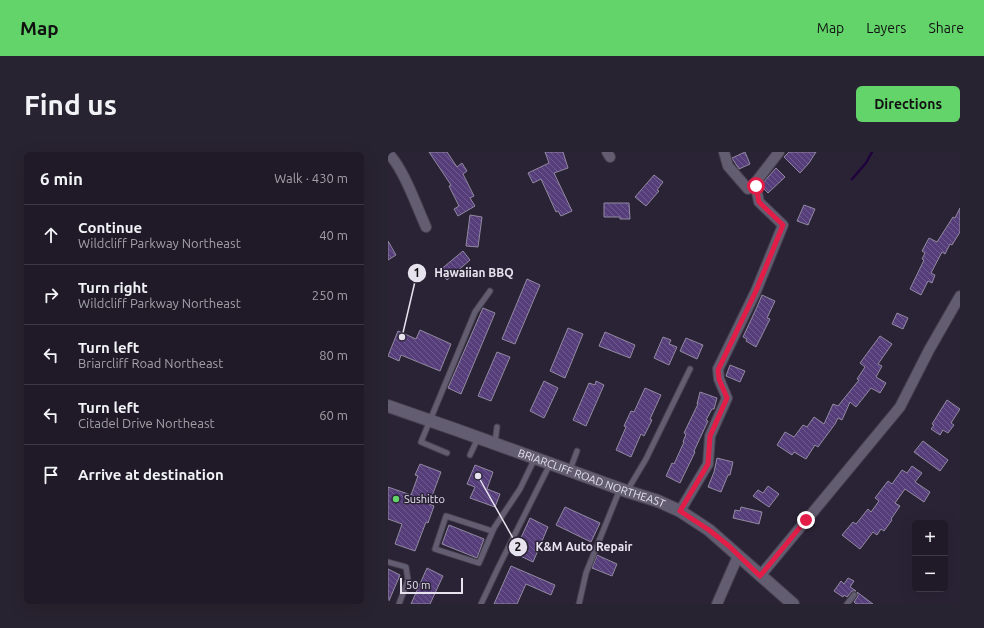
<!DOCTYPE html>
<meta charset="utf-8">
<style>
:root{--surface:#201a28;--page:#282330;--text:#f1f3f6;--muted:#a2a1a8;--line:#3d3845;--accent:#63d469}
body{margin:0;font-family:Ubuntu,sans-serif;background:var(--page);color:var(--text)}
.controls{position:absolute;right:12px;bottom:12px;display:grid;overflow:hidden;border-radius:6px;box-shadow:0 4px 16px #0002}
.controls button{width:36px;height:36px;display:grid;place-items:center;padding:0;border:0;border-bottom:1px solid var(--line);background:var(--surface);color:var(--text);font:20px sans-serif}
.scale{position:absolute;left:12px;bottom:10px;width:63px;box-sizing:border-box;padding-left:4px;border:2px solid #e6e2ee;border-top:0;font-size:11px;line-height:14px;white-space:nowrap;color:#e6e2ee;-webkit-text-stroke:3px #2a2335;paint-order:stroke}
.stop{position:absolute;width:12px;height:12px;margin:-9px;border:3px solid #e11d48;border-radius:50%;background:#fff}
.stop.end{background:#e11d48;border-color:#fff;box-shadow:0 1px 4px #0008}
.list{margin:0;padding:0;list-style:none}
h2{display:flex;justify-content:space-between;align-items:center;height:52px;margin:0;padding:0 16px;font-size:17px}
h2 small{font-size:13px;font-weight:400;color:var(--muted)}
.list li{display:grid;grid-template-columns:26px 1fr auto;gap:12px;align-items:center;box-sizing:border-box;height:60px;padding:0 16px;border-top:1px solid var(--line)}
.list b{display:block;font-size:15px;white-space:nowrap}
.list p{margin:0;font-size:13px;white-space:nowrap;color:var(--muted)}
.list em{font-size:13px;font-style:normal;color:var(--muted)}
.icon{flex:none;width:22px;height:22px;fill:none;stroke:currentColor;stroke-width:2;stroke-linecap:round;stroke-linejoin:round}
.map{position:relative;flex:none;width:572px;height:452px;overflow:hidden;border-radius:6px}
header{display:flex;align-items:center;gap:24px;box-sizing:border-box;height:56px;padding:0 20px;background:var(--accent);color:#111}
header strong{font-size:19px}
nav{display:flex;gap:22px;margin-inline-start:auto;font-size:14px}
.intro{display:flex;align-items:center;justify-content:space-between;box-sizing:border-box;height:96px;padding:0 24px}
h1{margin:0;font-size:28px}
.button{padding:10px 18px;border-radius:6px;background:var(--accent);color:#111;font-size:14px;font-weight:700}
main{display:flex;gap:24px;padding:0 24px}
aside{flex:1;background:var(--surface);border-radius:6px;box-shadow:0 4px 16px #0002}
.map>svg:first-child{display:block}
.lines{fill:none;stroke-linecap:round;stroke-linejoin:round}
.stream{stroke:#20023c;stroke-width:2.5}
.building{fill:url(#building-back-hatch);stroke:#928aa0}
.lane-casing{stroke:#453f4e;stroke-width:7}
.street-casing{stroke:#453f4e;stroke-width:12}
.secondary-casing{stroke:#453f4e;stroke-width:14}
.lane{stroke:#635d71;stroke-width:5}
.street{stroke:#635d71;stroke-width:10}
.secondary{stroke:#635d71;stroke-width:12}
.route{stroke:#e11d48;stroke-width:5}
.poi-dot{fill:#63d469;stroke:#2a2335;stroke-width:1.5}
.labels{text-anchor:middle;stroke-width:3;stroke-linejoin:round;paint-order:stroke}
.street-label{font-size:11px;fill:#e6e2ee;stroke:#2a2335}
.poi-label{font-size:11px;fill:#e6e2ee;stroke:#2a2335;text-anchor:start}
.leader{fill:none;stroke:#e6e2ee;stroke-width:1.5}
.callout-dot{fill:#e6e2ee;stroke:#2a2335;stroke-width:1.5}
.mark-label{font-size:12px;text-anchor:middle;font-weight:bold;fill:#111}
.callout-label{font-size:12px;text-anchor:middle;font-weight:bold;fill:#e6e2ee;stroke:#2a2335;stroke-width:3;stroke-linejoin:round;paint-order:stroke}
</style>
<header>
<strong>Map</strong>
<nav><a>Map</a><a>Layers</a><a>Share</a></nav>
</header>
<div class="intro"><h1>Find us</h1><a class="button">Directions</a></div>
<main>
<aside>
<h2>6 min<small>Walk · 430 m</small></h2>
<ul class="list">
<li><svg class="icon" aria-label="ahead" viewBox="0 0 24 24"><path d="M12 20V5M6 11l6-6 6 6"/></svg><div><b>Continue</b><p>Wildcliff Parkway Northeast</p></div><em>40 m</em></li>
<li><svg class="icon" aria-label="right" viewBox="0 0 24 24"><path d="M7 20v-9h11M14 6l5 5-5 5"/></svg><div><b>Turn right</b><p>Wildcliff Parkway Northeast</p></div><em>250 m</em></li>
<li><svg class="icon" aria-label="left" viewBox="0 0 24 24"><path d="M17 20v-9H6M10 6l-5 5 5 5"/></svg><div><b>Turn left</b><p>Briarcliff Road Northeast</p></div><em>80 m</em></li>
<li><svg class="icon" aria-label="left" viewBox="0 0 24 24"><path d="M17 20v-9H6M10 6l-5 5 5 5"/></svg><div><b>Turn left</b><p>Citadel Drive Northeast</p></div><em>60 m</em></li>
<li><svg class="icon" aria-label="arrive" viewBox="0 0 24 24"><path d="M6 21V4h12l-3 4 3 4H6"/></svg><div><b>Arrive at destination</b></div></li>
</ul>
</aside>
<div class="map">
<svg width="572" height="452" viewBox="0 0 572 452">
<defs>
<pattern id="building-back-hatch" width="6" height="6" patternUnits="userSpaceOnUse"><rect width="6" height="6" fill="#563e7b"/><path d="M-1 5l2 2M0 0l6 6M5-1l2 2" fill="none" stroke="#6e5a8e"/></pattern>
</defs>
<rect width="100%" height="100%" fill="#2a2335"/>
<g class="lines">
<path class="stream" d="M464 27 478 11 484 0"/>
</g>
<path class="building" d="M41 0H59L69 15 74 11 79 19 75 22 86 44 82 46 87 54 70 64 66 57 71 54 61 34 63 33Z
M157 0H175L180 16 166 21 184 59 173 64 170 59 168 60 153 27 145 31 140 21 161 11Z
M357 0 362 12 351 17 344 6Z
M401 0H428L421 11 412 21 396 5Z
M388 16 397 25 380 41 375 36 374 32Z
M266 23 275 30 269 38 271 39 258 54 247 45Z
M216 51H241L242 67H232V65H216Z
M416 53 427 57 420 73 409 69Z
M572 56V80L564 93 562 92 557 102 554 100 543 121 547 123 544 131 540 129 533 143 522 137 536 108 534 107 537 101 534 99 541 86 549 90 565 65 567 66Z
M82 63 94 65 90 95 78 94Z
M0 89 8 103 0 108Z
M75 99 82 108 59 128 51 119Z
M139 127 152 133 127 192 114 187Z
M374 143 387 149 379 166 382 167 368 195 358 189 359 187 355 185 369 155Z
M95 156 107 161 73 242 60 236Z
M509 161 520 166 515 177 504 172Z
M180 176 195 182 177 226 162 219Z
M32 178 63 192 52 219 13 203 11 209 0 204 10 179 28 187Z
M217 180 247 193 242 206 211 194Z
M492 184 504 192 490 212 494 214 488 225 498 231 492 241 483 236 468 255 462 250 454 268 450 266 447 272 430 295 427 293 418 307 406 300 404 303 389 293 397 280 406 285 415 273 419 275 426 265 436 272 445 252 450 254 471 228 469 227 477 215 472 211Z
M275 185 283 188 281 192 289 195 281 213 266 206Z
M298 186 315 193 309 207 292 199Z
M109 200 122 205 103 249 90 244Z
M342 213 357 219 352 230 338 224Z
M156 229 170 236 156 266 142 259Z
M208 229 216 233 198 274 185 268 201 231 207 233Z
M257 236 273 243 262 267 264 268 256 284 253 282 243 305 228 298 238 275 236 274 243 259 246 260Z
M312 240 329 246 326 257H324L318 268 320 269 306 299 307 300 292 331 278 324 284 311 286 312 296 290H295L298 282 296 281 310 252H309Z
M559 248 572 257 563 271 566 273 560 281 555 278 552 283 543 277 546 273 544 272Z
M535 289 560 308 552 319 526 300Z
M329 306 345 310 342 323H340L333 340 320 335 326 320Z
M32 312 53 320 41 352 46 354 40 371 38 370 27 399 7 392 14 372 0 367V335L23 343 30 324 27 323Z
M87 313 105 320 99 337 112 342 107 355 82 346 87 335 79 332Z
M524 314 534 321 527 330 542 340 536 350 517 337 507 351 512 354 503 367 504 368 496 379 493 377 489 383 485 380 472 397 454 383 465 370 468 372 480 357 483 360 491 349 487 346 500 329 504 332 514 318 519 321Z
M380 334 391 342 381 355 365 344 370 338 375 341Z
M177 355 212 371 203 390 168 373Z
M353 355 374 360 371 372 345 366 347 358 352 359Z
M142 366 160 375 145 410 126 401Z
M61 373 96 387 89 406 54 392Z
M209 403 229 412 224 424 204 416Z
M123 414 167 433 163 443 138 432 129 452H106Z
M39 416 55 424 42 452H23Z
M0 417 12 423 0 451Z
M460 426 466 429 462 435 468 439H464L459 445 456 443 455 445 446 439 453 429 456 432Z
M469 440 485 452H468L466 450 470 444Z"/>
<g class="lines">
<g class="lane-casing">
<path id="lane" d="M107 291 109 275
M59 301 33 290 87 160 102 139
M82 303 90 286
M182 318 189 299
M239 339 258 307 302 217
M104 379 58 364 47 397 91 411 106 376 132 337 147 306
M0 410 18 415 20 428 11 452
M93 452 110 416 162 312
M191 452 198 421 232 337
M459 452 466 443"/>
</g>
<g class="street-casing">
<path id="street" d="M219 0 222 5
M336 0 340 14 360 37 368 34
M0 1C16 17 28 53 38 75
M292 359 320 312 322 284 339 246 331 227 330 217 368 139 395 73 371 50 367 31 391 0
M372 424 512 255 541 198 572 144
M329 452 350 404"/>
</g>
<g class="secondary-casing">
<g id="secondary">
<path id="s1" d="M0 254 69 278 238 339 270 349 292 359 321 378 405 452"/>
</g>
</g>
<use href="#lane" class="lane"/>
<use href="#street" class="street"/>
<use href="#secondary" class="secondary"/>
</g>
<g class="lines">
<path class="route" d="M368 34 371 50 395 73 368 139 330 218 331 227 339 246 322 284 320 312 292 359 321 378 341 394 372 424 418 368"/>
</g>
<circle class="poi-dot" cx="8" cy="347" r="4"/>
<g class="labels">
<g class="street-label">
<text dy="4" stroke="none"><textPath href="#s1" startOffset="216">BRIARCLIFF ROAD NORTHEAST</textPath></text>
</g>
<g class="poi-label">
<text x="16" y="351">Sushitto</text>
</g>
</g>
<path class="leader" d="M14 185L29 121M90 324L130 395"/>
<g class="callout-dot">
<circle cx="14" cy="185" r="4"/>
<circle cx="90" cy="324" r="4"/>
<circle cx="29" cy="121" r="10"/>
<circle cx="130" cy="395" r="10"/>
</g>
<g class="mark-label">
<text x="29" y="125">1</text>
<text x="130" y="399">2</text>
</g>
<g class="callout-label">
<text x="86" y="125">Hawaiian BBQ</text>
<text x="196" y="399">K&amp;M Auto Repair</text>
</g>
</svg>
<div class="controls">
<button>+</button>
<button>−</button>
</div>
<div class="scale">50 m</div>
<div class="stop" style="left:368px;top:34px"></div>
<div class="stop end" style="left:418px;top:368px"></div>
</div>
</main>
